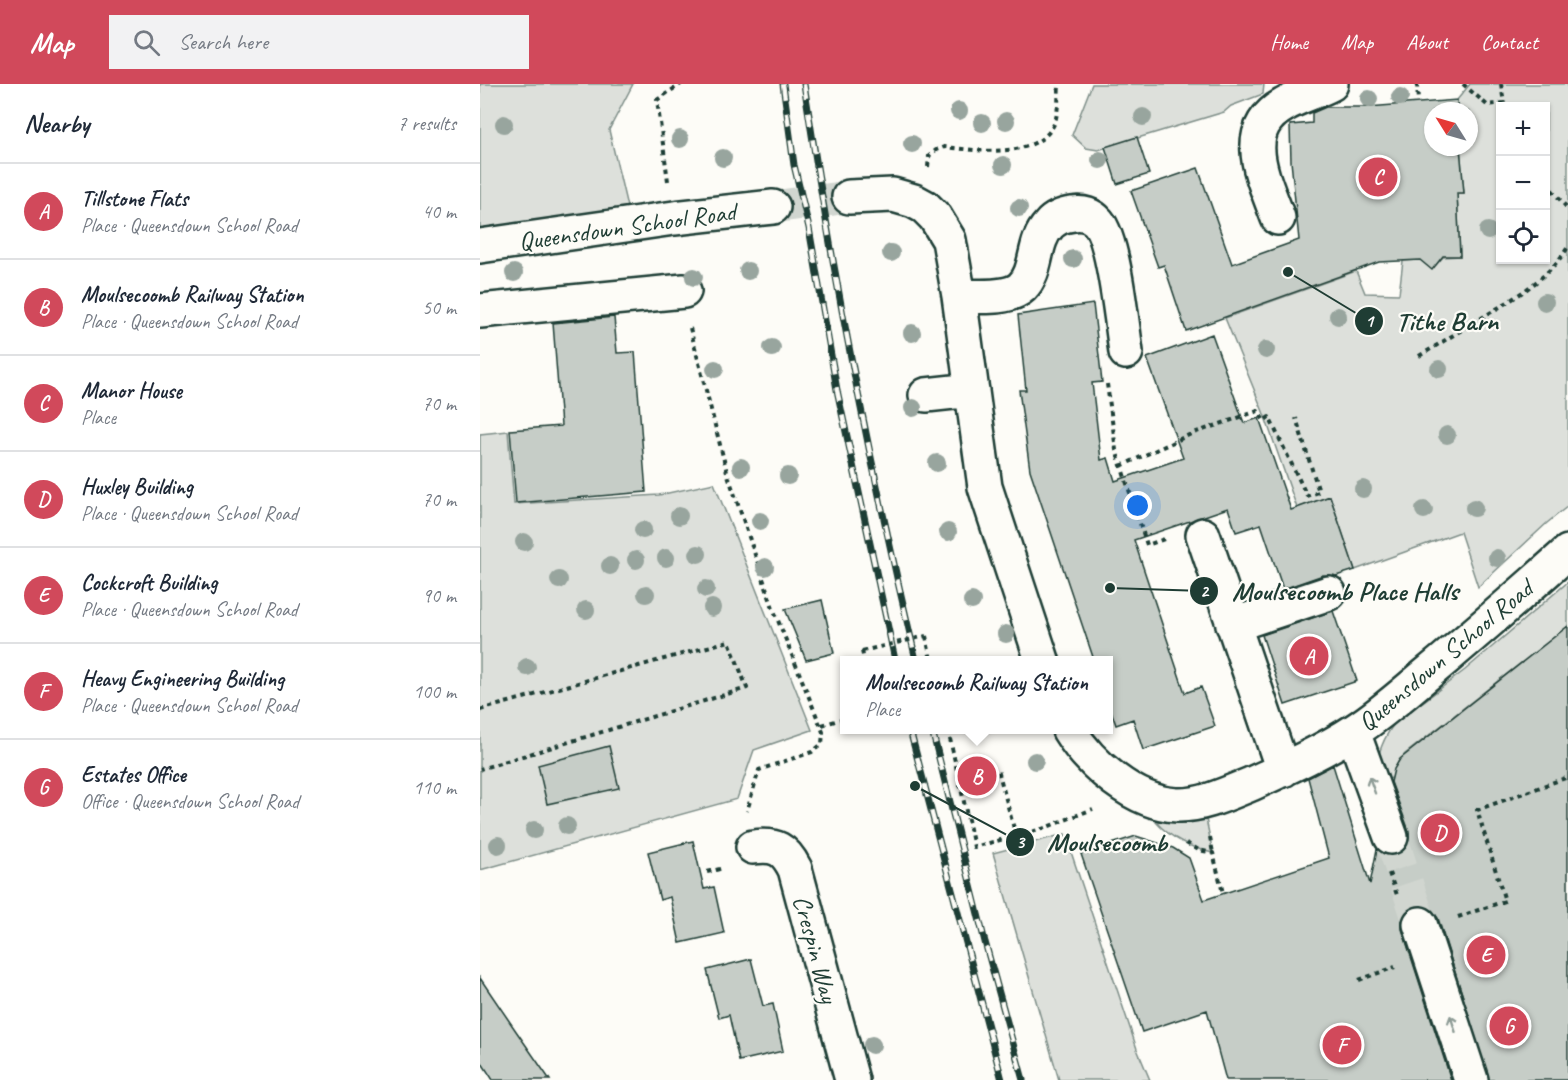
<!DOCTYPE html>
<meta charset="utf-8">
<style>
:root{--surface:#fff;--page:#f2f2f3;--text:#1f2937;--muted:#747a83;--line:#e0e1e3;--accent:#d1495b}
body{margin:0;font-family:Caveat,sans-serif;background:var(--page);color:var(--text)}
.controls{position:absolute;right:18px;top:18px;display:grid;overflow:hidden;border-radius:0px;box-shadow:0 2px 4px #0004}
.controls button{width:54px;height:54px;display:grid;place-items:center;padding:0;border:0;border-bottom:2px solid var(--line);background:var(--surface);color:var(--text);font:30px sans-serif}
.compass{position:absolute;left:944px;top:18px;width:54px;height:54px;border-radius:50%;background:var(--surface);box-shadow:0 2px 4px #0004;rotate:307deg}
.you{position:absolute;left:658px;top:422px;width:21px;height:21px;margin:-15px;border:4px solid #fff;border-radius:50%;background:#1a73e8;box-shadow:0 0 0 9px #1a73e833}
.badge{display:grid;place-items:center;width:39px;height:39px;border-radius:50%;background:var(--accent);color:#fff;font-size:20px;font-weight:700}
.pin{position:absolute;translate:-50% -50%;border:3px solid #fff;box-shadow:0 2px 6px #0006}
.popup{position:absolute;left:360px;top:572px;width:273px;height:78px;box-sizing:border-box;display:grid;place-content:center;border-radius:0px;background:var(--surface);filter:drop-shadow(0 2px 4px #0005);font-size:20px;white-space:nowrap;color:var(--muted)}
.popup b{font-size:22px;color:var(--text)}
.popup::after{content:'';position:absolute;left:50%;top:100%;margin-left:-12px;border:12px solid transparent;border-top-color:var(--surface)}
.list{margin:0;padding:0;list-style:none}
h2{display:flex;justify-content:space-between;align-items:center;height:78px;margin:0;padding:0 24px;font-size:26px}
h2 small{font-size:20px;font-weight:400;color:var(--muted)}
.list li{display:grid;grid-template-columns:39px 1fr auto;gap:18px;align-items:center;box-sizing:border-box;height:96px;padding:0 24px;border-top:2px solid var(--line)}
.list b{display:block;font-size:22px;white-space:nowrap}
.list p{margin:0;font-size:20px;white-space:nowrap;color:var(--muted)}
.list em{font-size:20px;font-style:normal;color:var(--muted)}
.icon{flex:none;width:33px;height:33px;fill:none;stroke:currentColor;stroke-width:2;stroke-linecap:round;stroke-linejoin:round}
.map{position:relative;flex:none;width:1088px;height:996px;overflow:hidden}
header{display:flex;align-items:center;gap:36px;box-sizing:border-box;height:84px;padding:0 30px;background:var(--accent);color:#fff}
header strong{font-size:28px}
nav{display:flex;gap:33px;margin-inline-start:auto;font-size:21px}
.search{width:420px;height:54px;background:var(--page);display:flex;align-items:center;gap:15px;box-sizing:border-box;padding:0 21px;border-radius:0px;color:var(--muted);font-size:22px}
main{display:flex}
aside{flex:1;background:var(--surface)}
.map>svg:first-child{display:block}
.green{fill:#dde0db;stroke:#7e8e88;stroke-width:1.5;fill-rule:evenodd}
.building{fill:#c6cdc7;stroke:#1f3d34;stroke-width:1.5}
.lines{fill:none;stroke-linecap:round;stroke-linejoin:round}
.minor-tunnel{stroke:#d1d6d0;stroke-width:33;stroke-dasharray:33 16;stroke-linecap:butt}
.minor-casing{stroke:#1f3d34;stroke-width:38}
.path{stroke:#1f3d34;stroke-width:4;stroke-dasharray:4.5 4.5;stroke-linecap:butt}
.minor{stroke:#fdfcf7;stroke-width:33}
.rail-casing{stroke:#1f3d34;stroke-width:7}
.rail{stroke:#fdfcf7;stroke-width:4.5;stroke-dasharray:14;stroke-linecap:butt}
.path-bridge{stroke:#1f3d34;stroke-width:4;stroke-dasharray:4.5 4.5;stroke-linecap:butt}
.tree{fill:#98a59e}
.oneway{stroke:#8e9c96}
.labels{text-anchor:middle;stroke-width:4.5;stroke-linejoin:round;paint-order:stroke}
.street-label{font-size:26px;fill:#1f3d34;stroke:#fdfcf7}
.leader{fill:none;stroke:#1f3d34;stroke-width:2}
.callout-dot{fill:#1f3d34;stroke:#fdfcf7;stroke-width:2}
.mark-label{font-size:18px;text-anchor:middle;font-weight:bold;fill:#fff}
.callout-label{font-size:27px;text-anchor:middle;font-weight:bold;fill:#1f3d34;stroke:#fdfcf7;stroke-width:4.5;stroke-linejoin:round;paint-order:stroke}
</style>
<header>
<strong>Map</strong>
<div class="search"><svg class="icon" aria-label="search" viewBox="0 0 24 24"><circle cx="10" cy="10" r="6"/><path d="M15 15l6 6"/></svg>Search here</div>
<nav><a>Home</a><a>Map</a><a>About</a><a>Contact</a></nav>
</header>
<main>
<aside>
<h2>Nearby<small>7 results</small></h2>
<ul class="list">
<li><span class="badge">A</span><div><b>Tillstone Flats</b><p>Place · Queensdown School Road</p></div><em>40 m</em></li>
<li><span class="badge">B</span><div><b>Moulsecoomb Railway Station</b><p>Place · Queensdown School Road</p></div><em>50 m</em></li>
<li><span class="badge">C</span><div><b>Manor House</b><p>Place</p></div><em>70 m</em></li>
<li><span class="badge">D</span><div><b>Huxley Building</b><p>Place · Queensdown School Road</p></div><em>70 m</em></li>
<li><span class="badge">E</span><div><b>Cockcroft Building</b><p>Place · Queensdown School Road</p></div><em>90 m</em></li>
<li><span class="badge">F</span><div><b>Heavy Engineering Building</b><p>Place · Queensdown School Road</p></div><em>100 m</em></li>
<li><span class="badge">G</span><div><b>Estates Office</b><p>Office · Queensdown School Road</p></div><em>110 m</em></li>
</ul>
</aside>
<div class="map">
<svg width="1088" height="996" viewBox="0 0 1088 996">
<rect width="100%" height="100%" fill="#fdfcf7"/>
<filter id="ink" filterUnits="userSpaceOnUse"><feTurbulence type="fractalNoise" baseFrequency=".0167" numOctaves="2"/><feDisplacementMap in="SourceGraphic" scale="12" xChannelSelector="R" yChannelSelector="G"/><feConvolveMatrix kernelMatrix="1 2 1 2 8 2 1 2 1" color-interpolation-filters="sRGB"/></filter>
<g filter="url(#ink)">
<path class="green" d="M0 0H153L129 46 148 127 0 147Z
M612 0H784L783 10 751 22 744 28 618 66 606 64 592 51Z
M990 0H1088V422L1067 439 998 503 980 448 875 486 850 412 817 424 784 330 745 234 876 187 885 209 919 210 923 177 940 176 956 181 963 173 980 172 977 109H984L980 63H989V27H978L977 16ZM1020 22H1066V176H1020Z
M28 347 34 420 179 411 234 399 332 646 274 666 257 715 0 786V350Z
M1088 498V542L925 670 918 678 912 694 891 700C897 678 900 657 915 639L985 586Z
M726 735 733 769C713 765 690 754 676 738Z
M585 750 657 965 670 996H579L513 769Z"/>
<path class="building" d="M977 16 978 27H953V63H980L984 109H977L980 172H963L952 186 940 176 899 178 706 247 684 181 678 183 651 107 718 84 752 180 819 156 811 77 810 41 832 39V29L846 23H888Z
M657 53 669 90 637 100 625 63Z
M613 220 622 298 612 299 621 376 628 374 635 397 703 374 667 274 732 250 764 339 779 334 811 426 850 412 875 486 856 492 843 491 803 505 781 440 756 448 748 424 654 456 705 609 721 603 735 642 663 666 653 635 636 641 629 621V576H614L550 386 539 306H546L538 231Z
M134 233 137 269 155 268 166 408 36 419 30 346 81 342 73 239Z
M342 516 354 569 326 576 305 525Z
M853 527 877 597 805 621 782 551Z
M1088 542V996H1009L958 834 952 826 943 822H934L926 827 922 836V845L971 996H746L727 926 662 948 601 770 656 752 693 764 709 774 724 816 849 774 828 694 853 681 890 800 897 765 907 771H917L925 765 929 757V747L911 698 914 685 920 675Z
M129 662 139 704 67 720 58 681Z
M213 757 224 805 234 803 244 849 200 859 190 813 180 816 168 768Z
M271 875 283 922 293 920 303 967 259 977 249 931 239 934 227 886Z
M0 894 36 947 70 996H13L0 976Z"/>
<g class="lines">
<path class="minor-tunnel" d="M293 123 369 113
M911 753 940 840"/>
<g class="minor-casing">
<path id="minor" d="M369 113 413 111 434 117 445 123 455 133 469 156 479 212 505 403 562 576
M798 134C785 97 757 47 804 21 819 12 836 8 851 0
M0 162 194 134 293 123
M479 212C497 212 528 216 542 203 559 186 552 159 569 141 575 134 584 131 593 130 603 128 612 131 618 138 634 157 642 240 646 268
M0 227 204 207
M446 311 492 306
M723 451 803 686
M753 541 849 509
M589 646C610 680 654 719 697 721 722 722 749 709 771 700 806 684 844 667 876 646 901 630 924 609 947 590 995 550 1042 509 1088 468
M873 648 911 753
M273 763C296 760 305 765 315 785L372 996
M940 840 991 996"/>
</g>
<path class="path" d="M937 0 938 18
M983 0 1007 21 1024 19 1026 22
M1021 0 1024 19
M448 83 449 72 456 66 464 63C495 66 554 76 573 42 579 31 578 12 579 0
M188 97 177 16 201 0
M1066 99 1088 125
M210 244 247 388 293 524 343 648 342 660 332 668 279 686 267 727
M939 272C958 261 976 249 995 238 1029 217 1067 197 1088 163
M627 300 636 366 667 461 687 454
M641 382 711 350 778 327 784 337 789 333 827 412 839 408 816 334
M446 552 451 576
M382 567 384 576
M0 626 249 557 267 604 0 685
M342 641 365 634
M468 646 494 763 562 745 613 725
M511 688 518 686 536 752
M730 753 733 769
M706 759 719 766 733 769 743 809
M227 788 244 784
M909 789 917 811
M978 833 1025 817 997 726 1088 693
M879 896 915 883"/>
<use href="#minor" class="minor"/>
<g class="rail-casing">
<path id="rail" d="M303 0 314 81 329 144 357 306 415 576
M324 0C353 193 391 386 436 576
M430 646 522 996
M452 646 505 858 543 996"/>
</g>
<use href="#rail" class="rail"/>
<path class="path-bridge" d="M382 567 446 552"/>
</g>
<g class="tree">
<circle cx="920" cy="13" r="9"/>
<circle cx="889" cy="15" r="9"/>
<circle cx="479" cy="27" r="9"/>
<circle cx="663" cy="33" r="9"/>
<circle cx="526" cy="37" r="9"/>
<circle cx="502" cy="39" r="9"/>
<circle cx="24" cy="40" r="9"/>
<circle cx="200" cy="55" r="9"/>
<circle cx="432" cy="60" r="9"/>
<circle cx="243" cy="74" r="9"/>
<circle cx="620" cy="76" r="9"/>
<circle cx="523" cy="81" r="9"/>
<circle cx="539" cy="124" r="9"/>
<circle cx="1008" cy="147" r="9"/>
<circle cx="411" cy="169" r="9"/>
<circle cx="593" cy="175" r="9"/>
<circle cx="268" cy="187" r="9"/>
<circle cx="34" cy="189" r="9"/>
<circle cx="214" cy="193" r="9"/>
<circle cx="1065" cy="218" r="9"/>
<circle cx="858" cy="232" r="9"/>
<circle cx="432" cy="249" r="9"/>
<circle cx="292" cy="264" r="9"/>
<circle cx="786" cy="266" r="9"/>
<circle cx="235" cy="285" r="9"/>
<circle cx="959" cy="285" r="9"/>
<circle cx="433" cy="324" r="9"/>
<circle cx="967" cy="351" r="9"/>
<circle cx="457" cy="379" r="9"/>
<circle cx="261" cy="383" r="9"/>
<circle cx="308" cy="392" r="9"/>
<circle cx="883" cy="405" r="9"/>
<circle cx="994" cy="424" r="9"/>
<circle cx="944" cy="426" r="9"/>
<circle cx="199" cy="432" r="9"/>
<circle cx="280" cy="437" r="9"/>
<circle cx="163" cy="446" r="9"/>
<circle cx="468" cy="448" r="9"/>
<circle cx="44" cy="458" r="9"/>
<circle cx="218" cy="470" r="9"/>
<circle cx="186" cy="474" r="9"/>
<circle cx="1017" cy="474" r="9"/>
<circle cx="156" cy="476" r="9"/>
<circle cx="130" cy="482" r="9"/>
<circle cx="285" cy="483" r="9"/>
<circle cx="79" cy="496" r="9"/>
<circle cx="226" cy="505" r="9"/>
<circle cx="166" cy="510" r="9"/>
<circle cx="492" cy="517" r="9"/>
<circle cx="232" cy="524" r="9"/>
<circle cx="106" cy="526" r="9"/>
<circle cx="526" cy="550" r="9"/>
<circle cx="47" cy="583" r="9"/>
<circle cx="555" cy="677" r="9"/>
<circle cx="87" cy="742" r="9"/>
<circle cx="54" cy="746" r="9"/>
<circle cx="18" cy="761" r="9"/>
<circle cx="392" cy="961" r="9"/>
</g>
<defs><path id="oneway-shaft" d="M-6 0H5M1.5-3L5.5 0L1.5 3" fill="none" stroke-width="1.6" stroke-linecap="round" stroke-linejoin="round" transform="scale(1.5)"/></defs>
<g class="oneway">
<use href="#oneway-shaft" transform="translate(892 701) rotate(-110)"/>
<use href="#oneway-shaft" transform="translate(973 940) rotate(-108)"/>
</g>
</g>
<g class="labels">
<g class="street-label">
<text transform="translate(147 142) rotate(-8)" y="9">Queensdown School Road</text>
<text transform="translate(965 571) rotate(-40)" y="9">Queensdown School Road</text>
<text transform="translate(336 865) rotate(75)" y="9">Crespin Way</text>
</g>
</g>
<path class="leader" d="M808 188L889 237M630 504L724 507M435 702L540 758"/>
<g class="callout-dot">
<circle cx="808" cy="188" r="6"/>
<circle cx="630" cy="504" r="6"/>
<circle cx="435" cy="702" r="6"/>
<circle cx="889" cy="237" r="15"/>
<circle cx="724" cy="507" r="15"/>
<circle cx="540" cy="758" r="15"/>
</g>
<g class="mark-label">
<text x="889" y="243">1</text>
<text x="724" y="513">2</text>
<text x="540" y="764">3</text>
</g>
<g class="callout-label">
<text x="967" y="246">Tithe Barn</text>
<text x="865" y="516">Moulsecoomb Place Halls</text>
<text x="627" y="767">Moulsecoomb</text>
</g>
</svg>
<div class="controls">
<button>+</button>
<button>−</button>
<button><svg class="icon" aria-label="locate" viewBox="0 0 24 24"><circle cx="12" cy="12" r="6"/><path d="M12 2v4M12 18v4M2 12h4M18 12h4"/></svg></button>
</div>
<svg class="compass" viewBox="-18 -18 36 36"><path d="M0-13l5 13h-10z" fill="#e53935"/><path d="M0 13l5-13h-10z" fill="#747a83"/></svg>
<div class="you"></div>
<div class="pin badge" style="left:829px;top:572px">A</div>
<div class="pin badge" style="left:497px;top:692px">B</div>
<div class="popup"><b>Moulsecoomb Railway Station</b>Place</div>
<div class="pin badge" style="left:898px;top:93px">C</div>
<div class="pin badge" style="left:960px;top:749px">D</div>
<div class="pin badge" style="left:1006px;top:871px">E</div>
<div class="pin badge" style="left:862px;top:961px">F</div>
<div class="pin badge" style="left:1029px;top:942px">G</div>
</div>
</main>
